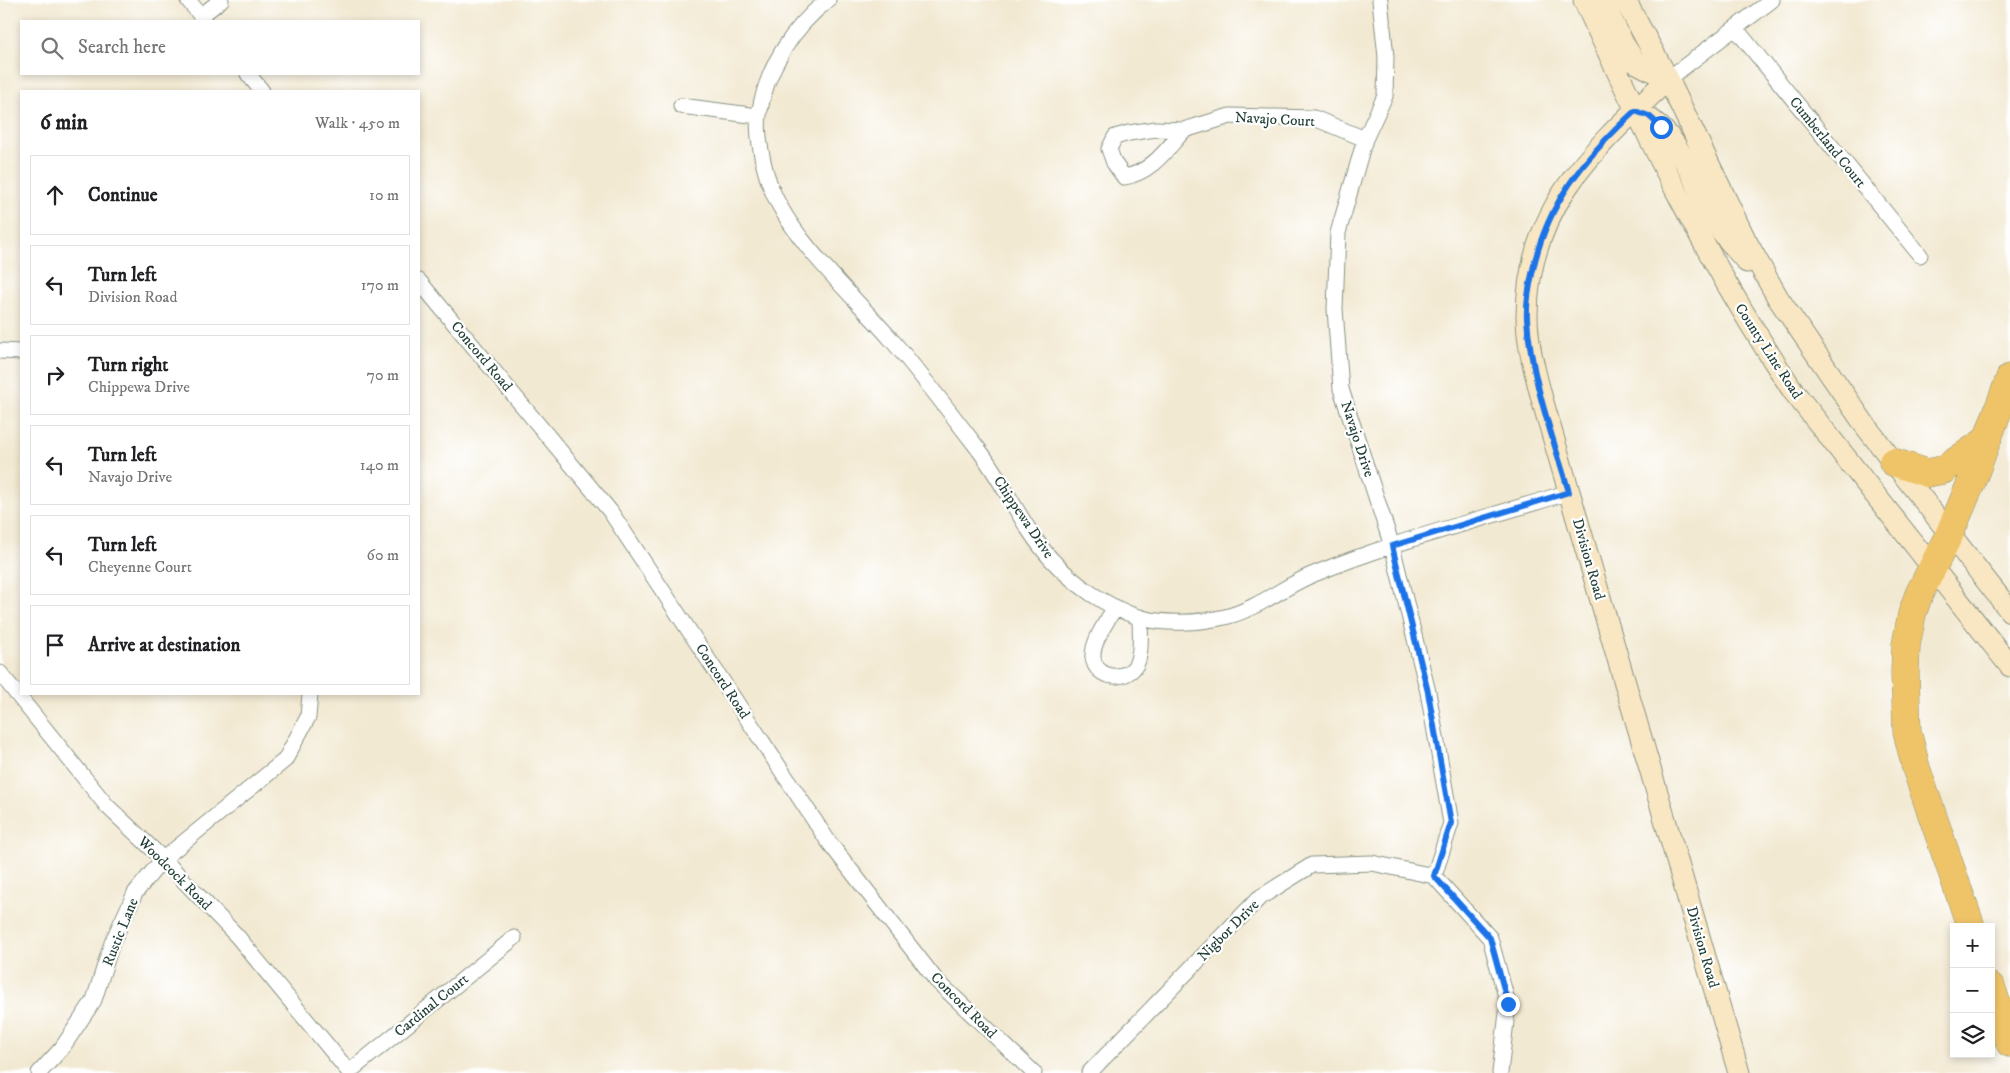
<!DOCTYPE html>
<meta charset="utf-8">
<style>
:root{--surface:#fff;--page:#f6f6f6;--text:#202124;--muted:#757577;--line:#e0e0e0}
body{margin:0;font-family:"IM FELL DW Pica",serif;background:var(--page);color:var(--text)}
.controls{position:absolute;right:15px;bottom:15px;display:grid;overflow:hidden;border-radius:0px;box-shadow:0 2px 8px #0003}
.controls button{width:45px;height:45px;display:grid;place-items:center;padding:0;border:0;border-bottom:1px solid var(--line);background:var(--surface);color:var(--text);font:25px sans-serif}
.stop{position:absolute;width:15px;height:15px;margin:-11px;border:4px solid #1a73e8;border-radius:50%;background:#fff}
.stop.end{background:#1a73e8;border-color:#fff;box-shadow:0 1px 5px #0008}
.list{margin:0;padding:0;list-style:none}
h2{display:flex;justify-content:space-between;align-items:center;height:65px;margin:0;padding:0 20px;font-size:21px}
h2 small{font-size:16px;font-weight:400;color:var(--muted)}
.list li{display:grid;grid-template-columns:32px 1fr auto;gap:15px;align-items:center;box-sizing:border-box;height:80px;margin:0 10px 10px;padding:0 10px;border:1px solid var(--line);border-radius:0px}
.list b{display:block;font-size:19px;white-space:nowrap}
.list p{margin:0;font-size:16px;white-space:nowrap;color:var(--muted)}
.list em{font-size:16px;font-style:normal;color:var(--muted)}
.icon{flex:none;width:28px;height:28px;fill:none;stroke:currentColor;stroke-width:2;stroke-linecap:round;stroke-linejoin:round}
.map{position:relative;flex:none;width:2010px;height:1073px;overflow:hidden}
.search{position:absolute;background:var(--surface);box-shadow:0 2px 8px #0003;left:20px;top:20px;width:400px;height:55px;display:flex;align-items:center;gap:12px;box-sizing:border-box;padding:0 18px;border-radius:0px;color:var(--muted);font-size:19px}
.panel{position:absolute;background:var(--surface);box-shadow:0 2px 8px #0003;left:20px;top:90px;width:400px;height:605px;border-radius:0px}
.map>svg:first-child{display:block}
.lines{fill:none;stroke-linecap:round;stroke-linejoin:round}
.street-casing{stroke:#889383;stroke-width:17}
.secondary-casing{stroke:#889383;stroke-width:23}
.highway-casing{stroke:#889383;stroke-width:29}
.street{stroke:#fff;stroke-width:15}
.secondary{stroke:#f9e7c3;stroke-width:21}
.highway{stroke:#efc469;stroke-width:28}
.route{stroke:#1a73e8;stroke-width:6}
.labels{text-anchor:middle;stroke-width:4.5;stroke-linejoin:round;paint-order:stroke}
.street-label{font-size:15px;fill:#1f3d34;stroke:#fff}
</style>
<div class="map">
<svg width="2010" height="1073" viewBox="0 0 2010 1073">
<rect width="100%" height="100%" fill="#fff"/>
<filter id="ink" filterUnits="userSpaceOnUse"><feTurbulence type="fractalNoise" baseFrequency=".02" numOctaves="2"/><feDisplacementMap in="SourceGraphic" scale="10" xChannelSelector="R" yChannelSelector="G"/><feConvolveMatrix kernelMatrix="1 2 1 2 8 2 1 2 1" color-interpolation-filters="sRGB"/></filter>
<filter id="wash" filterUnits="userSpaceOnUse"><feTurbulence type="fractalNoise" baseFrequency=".0096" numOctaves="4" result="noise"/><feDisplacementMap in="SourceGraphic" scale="20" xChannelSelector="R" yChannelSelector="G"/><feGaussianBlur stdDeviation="1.12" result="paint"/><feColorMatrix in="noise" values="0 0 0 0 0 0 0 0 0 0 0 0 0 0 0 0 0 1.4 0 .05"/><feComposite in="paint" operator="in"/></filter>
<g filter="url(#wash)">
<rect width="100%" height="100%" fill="#f2e9d2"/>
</g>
<g filter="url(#ink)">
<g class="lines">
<g class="street-casing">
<path id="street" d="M188 0 205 21
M828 0C792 28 766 69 759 115 756 131 763 166 769 182 786 235 853 295 890 338 921 374 950 412 979 450 1005 484 1022 527 1051 559 1074 584 1105 606 1138 617 1165 625 1198 623 1225 617 1258 609 1284 586 1314 574 1396 540 1485 519 1569 492
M1380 0 1386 57 1385 96 1365 139 1338 233 1335 309 1341 389 1392 546 1428 692 1451 823 1434 876
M201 16 221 0
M1736 29 1920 255
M248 74 262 91
M1668 79 1772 0
M681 106 758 116
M1184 130C1167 149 1151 173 1124 177L1114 163 1109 149 1115 137 1129 133 1156 129 1184 130 1230 116 1314 118 1365 139
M419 281 610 511 828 841 936 980 1034 1073
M0 351 21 352
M1115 607C1108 620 1092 641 1093 657 1095 681 1131 683 1138 660 1142 647 1140 631 1140 617
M0 673 107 806 163 859 237 936 350 1073
M1434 876 1490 938 1508 1004 1500 1073
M349 1072 514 938
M39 1073 62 1048 94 1000 112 943 135 893 163 859 285 760 308 717 310 694
M1089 1073 1259 898 1312 865 1372 863 1434 876"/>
</g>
<g class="secondary-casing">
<path id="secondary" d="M1584 0C1646 135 1711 269 1794 392L2010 666
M1602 0 1623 43 1635 62 1668 79
M1625 0 1668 79 1746 241 1778 298 1867 428 2010 611
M1668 79C1595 148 1527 207 1527 316 1527 344 1535 372 1542 399L1739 1073
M1635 111C1683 130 1694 190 1720 229 1728 241 1738 251 1747 262"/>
</g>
<g class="highway-casing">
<path id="highway" d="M1893 462 1927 473 1943 470 1987 440
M1971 927 1916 768 1907 731 1905 673 1906 645 1912 614 1919 594 1949 535 1971 483 2010 378
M1991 987 2010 1043"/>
</g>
<use href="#street" class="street"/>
<use href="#secondary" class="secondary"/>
<use href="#highway" class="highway"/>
</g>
</g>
<g class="lines" filter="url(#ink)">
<path class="route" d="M1508 1004 1490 938 1434 876 1451 823 1428 692 1392 546 1569 492C1552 435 1531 378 1527 319 1526 304 1529 288 1532 274 1546 204 1584 158 1635 111L1649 116 1661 127"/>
</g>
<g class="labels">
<g class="street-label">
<text transform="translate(1275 119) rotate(3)" y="5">Navajo Court</text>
<text transform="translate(1828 142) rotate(51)" y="5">Cumberland Court</text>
<text transform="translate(1769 351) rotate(57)" y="5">County Line Road</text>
<text transform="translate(482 356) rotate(50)" y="5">Concord Road</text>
<text transform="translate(1358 439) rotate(72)" y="5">Navajo Drive</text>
<text transform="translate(1024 517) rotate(56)" y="5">Chippewa Drive</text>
<text transform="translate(1589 559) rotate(74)" y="5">Division Road</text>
<text transform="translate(723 681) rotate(57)" y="5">Concord Road</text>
<text transform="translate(175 873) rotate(45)" y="5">Woodcock Road</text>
<text transform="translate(1228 930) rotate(-45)" y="5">Nigbor Drive</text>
<text transform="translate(120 932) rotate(-68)" y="5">Rustic Lane</text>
<text transform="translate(1703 947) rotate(74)" y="5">Division Road</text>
<text transform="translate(431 1005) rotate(-39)" y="5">Cardinal Court</text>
<text transform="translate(964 1005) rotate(45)" y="5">Concord Road</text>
</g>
</g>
</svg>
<div class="controls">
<button>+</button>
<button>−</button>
<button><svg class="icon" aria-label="layers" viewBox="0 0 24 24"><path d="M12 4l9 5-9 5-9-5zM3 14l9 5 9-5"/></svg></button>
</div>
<div class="stop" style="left:1661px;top:127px"></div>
<div class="stop end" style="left:1508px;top:1004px"></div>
<div class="search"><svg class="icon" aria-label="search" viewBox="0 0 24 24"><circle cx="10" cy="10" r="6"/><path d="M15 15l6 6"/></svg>Search here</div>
<section class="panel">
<h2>6 min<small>Walk · 450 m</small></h2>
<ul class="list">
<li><svg class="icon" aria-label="ahead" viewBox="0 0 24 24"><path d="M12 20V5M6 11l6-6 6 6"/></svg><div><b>Continue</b></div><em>10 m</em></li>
<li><svg class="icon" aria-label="left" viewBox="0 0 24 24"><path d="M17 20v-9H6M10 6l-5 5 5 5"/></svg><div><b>Turn left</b><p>Division Road</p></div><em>170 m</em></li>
<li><svg class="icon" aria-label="right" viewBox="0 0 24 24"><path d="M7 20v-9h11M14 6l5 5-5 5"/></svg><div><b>Turn right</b><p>Chippewa Drive</p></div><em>70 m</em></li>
<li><svg class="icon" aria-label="left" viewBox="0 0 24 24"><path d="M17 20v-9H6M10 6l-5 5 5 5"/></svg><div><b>Turn left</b><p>Navajo Drive</p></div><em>140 m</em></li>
<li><svg class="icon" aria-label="left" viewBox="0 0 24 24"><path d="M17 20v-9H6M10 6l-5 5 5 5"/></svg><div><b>Turn left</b><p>Cheyenne Court</p></div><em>60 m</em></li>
<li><svg class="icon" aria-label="arrive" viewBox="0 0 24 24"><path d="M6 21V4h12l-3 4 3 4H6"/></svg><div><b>Arrive at destination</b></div></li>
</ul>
</section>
</div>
